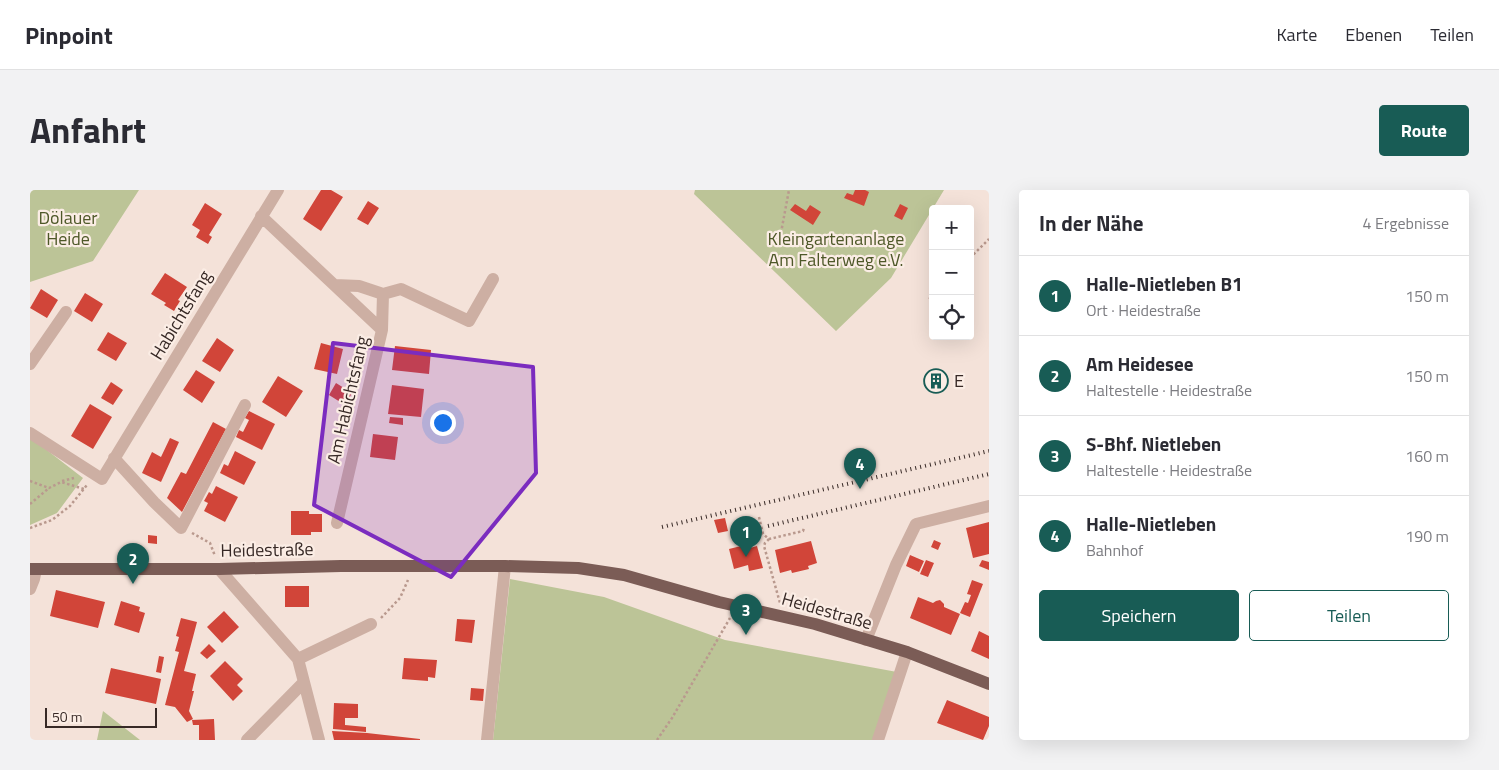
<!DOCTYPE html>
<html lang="de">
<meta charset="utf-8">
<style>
:root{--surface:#fff;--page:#f2f2f3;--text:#2b2b33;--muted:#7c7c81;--line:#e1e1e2;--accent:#185c55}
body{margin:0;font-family:"Titillium Web",sans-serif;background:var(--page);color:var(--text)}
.controls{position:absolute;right:15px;top:15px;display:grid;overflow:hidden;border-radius:5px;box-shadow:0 5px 20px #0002}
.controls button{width:45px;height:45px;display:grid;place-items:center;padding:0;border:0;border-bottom:1px solid var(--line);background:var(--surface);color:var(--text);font:25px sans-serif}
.scale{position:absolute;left:15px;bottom:12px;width:112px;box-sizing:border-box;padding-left:5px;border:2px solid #372926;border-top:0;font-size:14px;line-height:18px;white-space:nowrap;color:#372926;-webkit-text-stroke:4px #fbede5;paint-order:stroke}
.you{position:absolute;left:412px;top:232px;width:18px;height:18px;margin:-12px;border:4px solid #fff;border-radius:50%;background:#1a73e8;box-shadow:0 0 0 8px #1a73e833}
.badge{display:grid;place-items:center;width:32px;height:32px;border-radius:50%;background:var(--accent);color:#fff;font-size:16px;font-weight:700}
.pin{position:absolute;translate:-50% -41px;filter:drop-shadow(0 1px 2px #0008)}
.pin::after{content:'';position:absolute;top:26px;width:18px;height:15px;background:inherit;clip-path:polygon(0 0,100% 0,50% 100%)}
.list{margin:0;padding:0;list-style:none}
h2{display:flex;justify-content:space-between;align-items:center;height:65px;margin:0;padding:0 20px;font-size:21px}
h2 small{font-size:16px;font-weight:400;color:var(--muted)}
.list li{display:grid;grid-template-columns:32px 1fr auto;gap:15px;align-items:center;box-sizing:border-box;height:80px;padding:0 20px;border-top:1px solid var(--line)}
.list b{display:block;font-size:19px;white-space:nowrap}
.list p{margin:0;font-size:16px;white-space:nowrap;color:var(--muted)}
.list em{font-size:16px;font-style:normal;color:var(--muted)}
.actions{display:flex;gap:10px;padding:15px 20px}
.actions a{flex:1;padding:11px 0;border:1px solid var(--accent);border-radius:5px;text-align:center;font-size:18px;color:var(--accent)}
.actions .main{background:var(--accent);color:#fff}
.icon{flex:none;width:28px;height:28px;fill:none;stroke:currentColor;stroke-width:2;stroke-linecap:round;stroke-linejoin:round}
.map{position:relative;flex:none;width:959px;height:550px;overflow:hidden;border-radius:5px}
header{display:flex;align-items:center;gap:30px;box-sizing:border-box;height:70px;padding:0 25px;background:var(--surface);border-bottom:1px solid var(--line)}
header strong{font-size:24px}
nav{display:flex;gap:28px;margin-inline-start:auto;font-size:18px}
.intro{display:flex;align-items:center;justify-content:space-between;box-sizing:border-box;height:120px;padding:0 30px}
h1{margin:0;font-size:35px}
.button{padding:12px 22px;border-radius:5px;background:var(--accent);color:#fff;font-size:18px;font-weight:700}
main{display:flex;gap:30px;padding:0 30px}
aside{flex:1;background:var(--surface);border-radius:5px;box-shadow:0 5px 20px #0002}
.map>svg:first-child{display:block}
.green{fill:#bcc497}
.building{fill:#d14539}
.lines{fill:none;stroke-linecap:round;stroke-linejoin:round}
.path{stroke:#b9998e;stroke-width:2.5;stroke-dasharray:2.5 2.5;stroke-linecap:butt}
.minor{stroke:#cdafa3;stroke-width:12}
.major{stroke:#7b5c56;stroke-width:12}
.rail{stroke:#372926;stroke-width:4;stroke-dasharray:1 4;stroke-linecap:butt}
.marked{fill:#7b2cbf;fill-opacity:0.2;stroke:#7b2cbf;stroke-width:4;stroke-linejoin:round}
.labels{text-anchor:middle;stroke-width:4.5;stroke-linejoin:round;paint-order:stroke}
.park-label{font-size:18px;fill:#4e5828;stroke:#fbede5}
.street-label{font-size:18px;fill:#372926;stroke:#fbede5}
.poi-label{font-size:18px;fill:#372926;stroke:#fbede5;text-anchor:start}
</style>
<header>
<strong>Pinpoint</strong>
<nav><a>Karte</a><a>Ebenen</a><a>Teilen</a></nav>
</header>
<div class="intro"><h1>Anfahrt</h1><a class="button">Route</a></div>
<main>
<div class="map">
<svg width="959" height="550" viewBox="0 0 959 550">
<rect width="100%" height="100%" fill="#f4e2d9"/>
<path class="green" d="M0 0H109L63 71 0 92Z
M665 0H914L861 88 806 141 664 4Z
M0 247 53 288 27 323 0 335Z
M480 389 574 407 695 450 867 482 843 550H463Z
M73 521 110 550H67Z"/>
<path class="building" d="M291 0H301L313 7 291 41 273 29Z
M825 0H835L839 2 834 16 814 8 817 3 823 5Z
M338 11 349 18 338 35 327 29Z
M175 13 192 24 179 45 182 47 178 54 166 47 170 40 162 35Z
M765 14 776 21 780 15 791 22 783 35 760 20Z
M870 14 878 18 872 30 864 26Z
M135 83 157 97 148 110 150 111 144 121 134 115 136 113 121 104Z
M11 99 28 110 17 128 0 118Z
M55 103 73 114 62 132 44 121Z
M78 142 97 153 86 171 67 160Z
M187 148 204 160 190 182 172 171Z
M291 153 313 159 307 184 284 179Z
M365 156 401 160 399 184 362 180Z
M166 180 185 192 172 213 153 200Z
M248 186 273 201 256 227 232 212Z
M914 186 915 193 899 196 898 190Z
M81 192 93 200 83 215 71 208Z
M306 193 322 203 315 215 299 205Z
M362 195 394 199 391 227 358 224Z
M60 214 82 227 63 259 41 246Z
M219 221 245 234 232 260 206 247 209 240 213 242 219 230 215 228Z
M360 227 373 228V235L359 233Z
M183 232 196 239 152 322 137 308 151 282 156 284Z
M343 244 368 247 365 270 340 267Z
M140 248 149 252 131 292 112 283 122 262 131 267Z
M205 261 226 272 214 295 190 283 194 274 198 276Z
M186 296 208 307 195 332 174 321 178 313 174 311 179 302 182 304Z
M261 321H279V324H292V342H281V345H261Z
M695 328 698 341 688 343 684 330Z
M959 332V364L943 368 936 338Z
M118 345 127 346V354L118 353Z
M904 350 911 353 908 360 901 357Z
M781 351 787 373 778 376 779 379 762 383 761 380 750 383 745 360Z
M719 354 720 358 727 356 733 378 719 381 718 375 704 379 699 359Z
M880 365 894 371 889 382 876 376Z
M896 370 904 373 898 387 890 384Z
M952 370 959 372V380L949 376Z
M942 390 953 394 940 427 930 423 935 412 938 413 941 405 937 404Z
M255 396H279V417H255Z
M26 400 75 412 68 438 20 426Z
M888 407 903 413 906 411 910 410 914 414V417L930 424 921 445 880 428Z
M91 411 110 417 109 421 115 423 109 443 84 435Z
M194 421 209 437 192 453 177 437Z
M151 428 167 432 154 481 166 484 162 501H164L159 521 163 529 157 532 145 517 135 515 149 462 145 461 149 447 146 446Z
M427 429 445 430 442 453 425 451Z
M949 441 959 446V469L941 461Z
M179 454 186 461 177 469 170 463Z
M129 466 134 467 131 483 126 482Z
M374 468 407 470 405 488 398 487V491L372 489Z
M195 471 213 489 207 495 213 501 203 511 180 486Z
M81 478 131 489 126 514 75 503Z
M441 498 454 499 453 511 440 510Z
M917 510 959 527V536L953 550 907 533Z
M304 513 328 514V528H315V535L336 537V542L303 539Z
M184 529 185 550H169V535H163L162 530Z
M302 541 337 543 390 549V550H304Z"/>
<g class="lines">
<path class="path" d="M750 48 759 0
M940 68 959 49
M899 109 903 106
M0 291 19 298 31 292 54 299
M32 291 44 288
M0 314 19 298
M729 327 733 344 739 349 773 341 774 338
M0 338 22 330 40 316 57 295
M162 343 180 353 185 366
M739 349 735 353 734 356 750 413
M351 428 370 408 378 390
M627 550 642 528 700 428"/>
<path class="minor" d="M231 26 352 140 307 333
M305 95 329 96 353 104
M352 140 353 104 371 99 439 131 463 89
M0 174 36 122
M0 243 72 289 248 0
M84 268 124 312 151 338 215 215
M189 379 268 469 289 550
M0 399 4 389 6 379
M836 450 866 375 886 334 959 316
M268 469 341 434
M217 550 274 492
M457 550 475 376
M848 550 877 462"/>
<path class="major" d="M0 379H189L311 376H475L548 378 594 385 689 412 785 434 877 462 959 494"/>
<path class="rail" d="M738 336 959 284
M632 337 959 261"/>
</g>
<path class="marked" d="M303 153 503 177 506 283 421 387 284 315Z"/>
<defs>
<g id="building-ring" transform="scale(1.25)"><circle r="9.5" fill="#fbede5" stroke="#185c55" stroke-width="1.5"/><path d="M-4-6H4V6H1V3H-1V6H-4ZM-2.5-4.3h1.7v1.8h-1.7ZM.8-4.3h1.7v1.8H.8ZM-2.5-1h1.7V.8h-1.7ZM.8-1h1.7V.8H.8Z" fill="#185c55"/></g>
</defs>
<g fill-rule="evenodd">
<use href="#building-ring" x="906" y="191"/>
</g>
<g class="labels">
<g class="park-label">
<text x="38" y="34">Dölauer<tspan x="38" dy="21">Heide</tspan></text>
<text x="806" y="55">Kleingartenanlage<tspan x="806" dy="21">Am Falterweg e.V.</tspan></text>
</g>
<g class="street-label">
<text transform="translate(151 125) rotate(-59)" y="6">Habichtsfang</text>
<text transform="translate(318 210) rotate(-77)" y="6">Am Habichtsfang</text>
<text transform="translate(237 360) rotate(-1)" y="6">Heidestraße</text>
<text transform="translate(797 421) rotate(16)" y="6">Heidestraße</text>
</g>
<g class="poi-label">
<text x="924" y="197">E</text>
</g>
</g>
</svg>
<div class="controls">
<button>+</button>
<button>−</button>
<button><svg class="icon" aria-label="locate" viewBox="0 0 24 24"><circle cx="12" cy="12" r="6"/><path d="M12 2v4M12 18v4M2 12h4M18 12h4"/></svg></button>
</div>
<div class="scale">50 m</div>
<div class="you"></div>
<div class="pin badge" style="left:716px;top:367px">1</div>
<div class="pin badge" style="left:103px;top:394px">2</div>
<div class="pin badge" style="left:716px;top:445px">3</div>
<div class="pin badge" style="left:830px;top:299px">4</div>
</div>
<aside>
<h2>In der Nähe<small>4 Ergebnisse</small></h2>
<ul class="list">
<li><span class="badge">1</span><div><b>Halle-Nietleben B1</b><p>Ort · Heidestraße</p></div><em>150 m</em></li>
<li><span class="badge">2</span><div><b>Am Heidesee</b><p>Haltestelle · Heidestraße</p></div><em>150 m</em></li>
<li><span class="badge">3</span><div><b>S-Bhf. Nietleben</b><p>Haltestelle · Heidestraße</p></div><em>160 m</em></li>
<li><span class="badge">4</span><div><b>Halle-Nietleben</b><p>Bahnhof</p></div><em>190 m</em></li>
</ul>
<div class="actions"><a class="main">Speichern</a><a>Teilen</a></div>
</aside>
</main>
